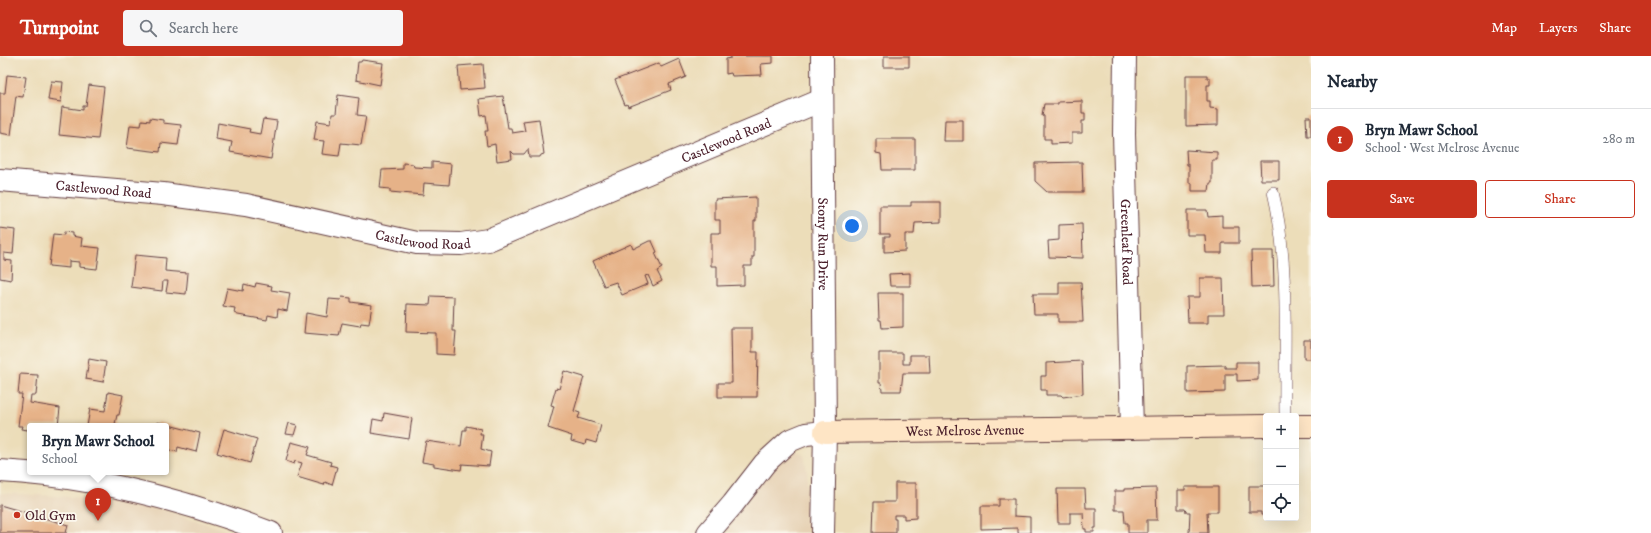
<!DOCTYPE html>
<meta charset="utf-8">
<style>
:root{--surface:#fff;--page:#f6f6f7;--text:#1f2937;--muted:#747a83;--line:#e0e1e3;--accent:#c8321e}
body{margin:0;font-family:"IM FELL DW Pica",serif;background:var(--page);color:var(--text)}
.controls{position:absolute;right:12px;bottom:12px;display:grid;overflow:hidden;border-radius:4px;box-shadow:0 4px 16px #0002}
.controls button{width:36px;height:36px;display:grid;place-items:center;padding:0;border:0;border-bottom:1px solid var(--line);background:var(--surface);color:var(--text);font:20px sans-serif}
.you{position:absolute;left:852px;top:170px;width:14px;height:14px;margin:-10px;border:3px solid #fff;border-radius:50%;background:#1a73e8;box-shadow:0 0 0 6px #1a73e833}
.badge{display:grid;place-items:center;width:26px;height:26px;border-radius:50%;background:var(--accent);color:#fff;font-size:13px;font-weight:700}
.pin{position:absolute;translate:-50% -33px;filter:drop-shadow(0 1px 2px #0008)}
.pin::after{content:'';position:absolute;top:21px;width:14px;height:12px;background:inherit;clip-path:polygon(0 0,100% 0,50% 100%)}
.popup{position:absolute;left:27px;top:367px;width:142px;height:52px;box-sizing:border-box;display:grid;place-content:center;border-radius:4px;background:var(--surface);filter:drop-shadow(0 1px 3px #0005);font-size:13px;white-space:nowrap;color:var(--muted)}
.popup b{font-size:15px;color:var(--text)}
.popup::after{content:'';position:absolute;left:50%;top:100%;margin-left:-8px;border:8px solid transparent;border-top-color:var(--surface)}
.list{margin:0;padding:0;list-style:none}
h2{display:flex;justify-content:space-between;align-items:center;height:52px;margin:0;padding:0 16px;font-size:17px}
h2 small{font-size:13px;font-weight:400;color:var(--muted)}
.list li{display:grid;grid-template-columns:26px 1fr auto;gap:12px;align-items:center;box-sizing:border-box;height:60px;padding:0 16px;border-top:1px solid var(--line)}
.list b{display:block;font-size:15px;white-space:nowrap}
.list p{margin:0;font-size:13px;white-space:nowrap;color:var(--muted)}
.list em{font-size:13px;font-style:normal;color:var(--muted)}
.actions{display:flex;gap:8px;padding:12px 16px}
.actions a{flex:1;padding:9px 0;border:1px solid var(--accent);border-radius:4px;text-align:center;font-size:14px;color:var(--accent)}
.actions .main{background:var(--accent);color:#fff}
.icon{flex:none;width:22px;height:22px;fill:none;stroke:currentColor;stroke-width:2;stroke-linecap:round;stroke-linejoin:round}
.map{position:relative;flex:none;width:1311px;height:477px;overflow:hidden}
header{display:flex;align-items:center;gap:24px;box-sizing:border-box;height:56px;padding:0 20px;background:var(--accent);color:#fff}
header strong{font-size:19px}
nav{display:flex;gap:22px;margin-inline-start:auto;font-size:14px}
.search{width:280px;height:36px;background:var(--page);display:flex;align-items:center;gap:10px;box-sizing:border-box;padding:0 14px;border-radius:4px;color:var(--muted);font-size:15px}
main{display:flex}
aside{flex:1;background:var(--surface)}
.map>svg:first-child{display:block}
.built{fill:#e6d1b4}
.building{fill:#e6b288}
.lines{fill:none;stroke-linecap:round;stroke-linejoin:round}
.lane-casing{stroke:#623c40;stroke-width:12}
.street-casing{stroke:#623c40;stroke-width:24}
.secondary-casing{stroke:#623c40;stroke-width:24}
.lane{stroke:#fff;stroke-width:11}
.street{stroke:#fff;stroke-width:22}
.secondary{stroke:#fee5c5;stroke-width:22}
.poi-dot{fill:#c8321e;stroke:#fbf7ec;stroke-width:1.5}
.labels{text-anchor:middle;stroke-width:3.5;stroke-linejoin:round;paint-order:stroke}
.street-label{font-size:14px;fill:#4a1f2b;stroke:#fbf7ec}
.poi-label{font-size:14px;fill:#4a1f2b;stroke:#fbf7ec;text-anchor:start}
</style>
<header>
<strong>Turnpoint</strong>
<div class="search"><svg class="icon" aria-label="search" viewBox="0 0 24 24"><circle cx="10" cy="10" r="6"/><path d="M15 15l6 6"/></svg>Search here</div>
<nav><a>Map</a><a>Layers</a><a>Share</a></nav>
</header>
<main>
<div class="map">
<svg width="1311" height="477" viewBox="0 0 1311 477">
<rect width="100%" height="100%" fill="#fbf7ec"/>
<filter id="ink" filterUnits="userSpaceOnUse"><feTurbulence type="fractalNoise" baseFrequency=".025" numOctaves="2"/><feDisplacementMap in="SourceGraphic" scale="8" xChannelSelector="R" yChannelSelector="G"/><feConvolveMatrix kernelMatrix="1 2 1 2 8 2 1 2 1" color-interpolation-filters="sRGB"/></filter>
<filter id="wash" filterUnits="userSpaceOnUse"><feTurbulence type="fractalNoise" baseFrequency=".012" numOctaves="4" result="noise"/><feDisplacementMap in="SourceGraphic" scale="16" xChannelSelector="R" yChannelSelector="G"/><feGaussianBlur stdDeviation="0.9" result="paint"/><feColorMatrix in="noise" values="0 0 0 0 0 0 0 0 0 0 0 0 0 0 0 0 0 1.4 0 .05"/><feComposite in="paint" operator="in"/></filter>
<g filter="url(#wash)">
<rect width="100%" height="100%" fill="#ecddb9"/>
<path class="built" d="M792 394 804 399 807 415 808 477H721L775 406Z
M0 437 71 441 159 452 233 477H0Z"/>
<g id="blocks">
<path class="building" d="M731 0H773V7L761 8 762 19 732 20 731 17 726 18V3L731 2Z
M884 0H909V11H884Z
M679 3 686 21 669 28 671 34 628 51 627 48 625 49 615 24 659 7 661 11Z
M362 4 383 7 380 29 356 24 358 6H361Z
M483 8 485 32 460 34 458 10Z
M7 19 26 21 23 41 16 40 11 79 0 77V37H5Z
M1186 19H1207V22H1210V29H1207V45H1210V52L1218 53V69L1186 70Z
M51 25 63 26 61 46 48 44Z
M89 29 104 31 98 83 59 79 62 51 83 54V50H86Z
M338 39 359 42 357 59 366 60 361 89 341 87 339 100 322 98 324 85 314 84 317 65 331 67 332 58H336Z
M503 40 508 72H511L512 77 525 75 523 65 539 63 544 98 541 99 540 101H529L528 93 524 98H514L511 95 512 103 497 105 495 88 487 90 485 75H488L486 59 481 60 479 43Z
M1082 45V57H1085V65H1082V77H1072V87L1051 88V83H1044V60L1042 59 1044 48H1058V46Z
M1306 61H1311V80H1307Z
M150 62 163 64V67L181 69 178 89 161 87 160 96 127 92 130 69 141 70 142 64 150 65Z
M263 63 277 65 271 103 230 96 232 86 216 83 218 67 250 73 249 76 260 78Z
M945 64H963V85H944Z
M876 83H915V114H882L881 98 876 97Z
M1186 94 1217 96V104H1212V127H1210L1209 135H1192V127H1189V109H1187Z
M1260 105H1279V124H1261Z
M432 106 451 108 449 129 424 127 423 139 390 136V133L380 132 382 114 403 113V107L413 108 414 111 432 112Z
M1082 106 1083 136H1047L1035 125V107Z
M756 141V165H754V201H752V210H744V229L717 230V210H711V177H720V164H715V143Z
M911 146H941V166L915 167 914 178H905V195L884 196V181H890V178H880V150H911Z
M1187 154H1207L1208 161 1222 160V171H1239V187H1222V197H1206L1205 179H1187Z
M1082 168 1083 202 1049 201 1048 185 1059 184V169Z
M0 172 15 174 13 198 4 197V204L12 205 11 224 0 222Z
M64 176 72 177V180L82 182 81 190 100 192 97 213 79 211V206L69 205V212L49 210 53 178 64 179Z
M649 185H652L657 196 655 197 662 212 657 215 662 225 653 230 648 219 645 220 648 228 622 239 616 226 604 230 593 205 631 188 633 193Z
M1251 195H1273L1274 230 1252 231Z
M135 199 166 202 165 215 188 217 186 238 166 236 168 225H163L162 235 131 231Z
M910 217V230H890L889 218Z
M1200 222H1223L1224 258H1208V267H1188L1187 241H1200Z
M1059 226H1081L1083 266H1058V258H1034L1033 238H1059Z
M256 227 272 230 271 234 290 237 287 255 278 253 277 261 268 259 267 264 238 259 234 257 235 252 223 250 227 232 243 235 244 228 255 231Z
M878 237H903V271L882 272 881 264H879Z
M431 240 454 241 453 275H456L454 299 436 298V277L406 276 407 248 430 249Z
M342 241 351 242V246L372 249 369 268 361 267 360 270 342 267 339 280 304 277 306 257 327 261 329 243 341 244Z
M731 272H752V296H758L757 341H718V327H732Z
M1304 284H1311V303H1304Z
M879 297H903V308H910V299H929L930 317H903L901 335H882L881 327H879Z
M89 303 106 306 103 326 86 323Z
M1082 305 1083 338 1063 341 1061 339H1046V334H1041V320H1046V307Z
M1236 306H1258V324L1237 325V318H1225V336L1187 337V310L1225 309V312H1236Z
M564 315 584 321 574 355 580 357 578 362 601 369 596 387 586 384 585 389 571 385 572 380 548 372 554 350 551 349 556 332 559 333Z
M20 318 38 319 36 339H31L30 347 60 352 58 370H30L28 374 21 373 22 370H18L22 338H18Z
M108 336 123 339 119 359H117L115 368 123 370H87L90 353 105 355Z
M384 357 412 362 409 383 371 377 373 363 383 365Z
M157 366 200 377 196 396 178 391 177 396 166 393V370H156Z
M289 367 297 369 294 379 286 378Z
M466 370 481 373 480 378H483L481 393 491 396 489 410 462 408 461 414 434 410V408L422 406 426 385 461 390 463 374H466Z
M224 373 257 383 250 407 217 397Z
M291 386 310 391 307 399 331 406 330 409 337 411 332 429 325 426 324 429 297 421 302 407 295 405 294 408 286 405Z
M895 427H916V462L904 463V459H894V463H896V477H873L874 446H895Z
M1249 430H1266V459H1261V456H1249Z
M1185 431H1218V456H1207L1208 477H1189L1190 456H1186L1185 453H1178V434H1185Z
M1156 432 1157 464H1147V477H1128V467H1125L1124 454H1115V435H1124V433Z
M1057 433H1085L1086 452H1096V472H1094V476H1086V473H1084L1083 457H1070V467H1058Z
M999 443H1014V460L1030 461V477H1018V472L981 473V450H999Z
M0 449 68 469 66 477H0Z"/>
</g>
</g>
<g filter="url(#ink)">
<use href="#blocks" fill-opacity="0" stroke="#623c40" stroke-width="1"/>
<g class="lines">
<g class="lane-casing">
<path id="lane" d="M1273 136C1290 205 1284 289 1285 360"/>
</g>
<g class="street-casing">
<g id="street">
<path id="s1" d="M822 0 825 376 823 477"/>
<path id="s2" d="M1125 0 1124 78 1132 372"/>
<path id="s3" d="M0 124 163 138 246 149 417 187 461 188 488 184 822 44"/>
<path d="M0 415C94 420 184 444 271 477"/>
<path d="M708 477 733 448 765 407 789 385 806 378 825 376"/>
</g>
</g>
<g class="secondary-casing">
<g id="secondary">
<path d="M1296 370H1311"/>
<path id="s4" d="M825 376 1266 370"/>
</g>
</g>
<use href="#lane" class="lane"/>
<use href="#street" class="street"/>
<use href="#secondary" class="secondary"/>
</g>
</g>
<circle class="poi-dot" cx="17" cy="459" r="4"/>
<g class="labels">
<g class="street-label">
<text dy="5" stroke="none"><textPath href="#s3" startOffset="752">Castlewood Road</textPath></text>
<text dy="5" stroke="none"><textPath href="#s3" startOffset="104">Castlewood Road</textPath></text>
<text dy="5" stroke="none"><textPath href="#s3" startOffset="428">Castlewood Road</textPath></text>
<text dy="5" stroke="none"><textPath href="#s2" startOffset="186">Greenleaf Road</textPath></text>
<text dy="5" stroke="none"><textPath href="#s1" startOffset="188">Stony Run Drive</textPath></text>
<text dy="5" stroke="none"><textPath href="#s4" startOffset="140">West Melrose Avenue</textPath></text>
</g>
<g class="poi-label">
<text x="25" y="464">Old Gym</text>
</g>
</g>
</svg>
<div class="controls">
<button>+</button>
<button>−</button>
<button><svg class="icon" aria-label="locate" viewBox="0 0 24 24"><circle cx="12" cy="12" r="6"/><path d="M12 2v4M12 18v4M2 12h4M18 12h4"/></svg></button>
</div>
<div class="you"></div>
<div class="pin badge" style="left:98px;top:465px">1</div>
<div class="popup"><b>Bryn Mawr School</b>School</div>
</div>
<aside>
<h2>Nearby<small></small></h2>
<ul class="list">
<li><span class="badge">1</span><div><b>Bryn Mawr School</b><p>School · West Melrose Avenue</p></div><em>280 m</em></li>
</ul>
<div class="actions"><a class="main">Save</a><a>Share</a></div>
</aside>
</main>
